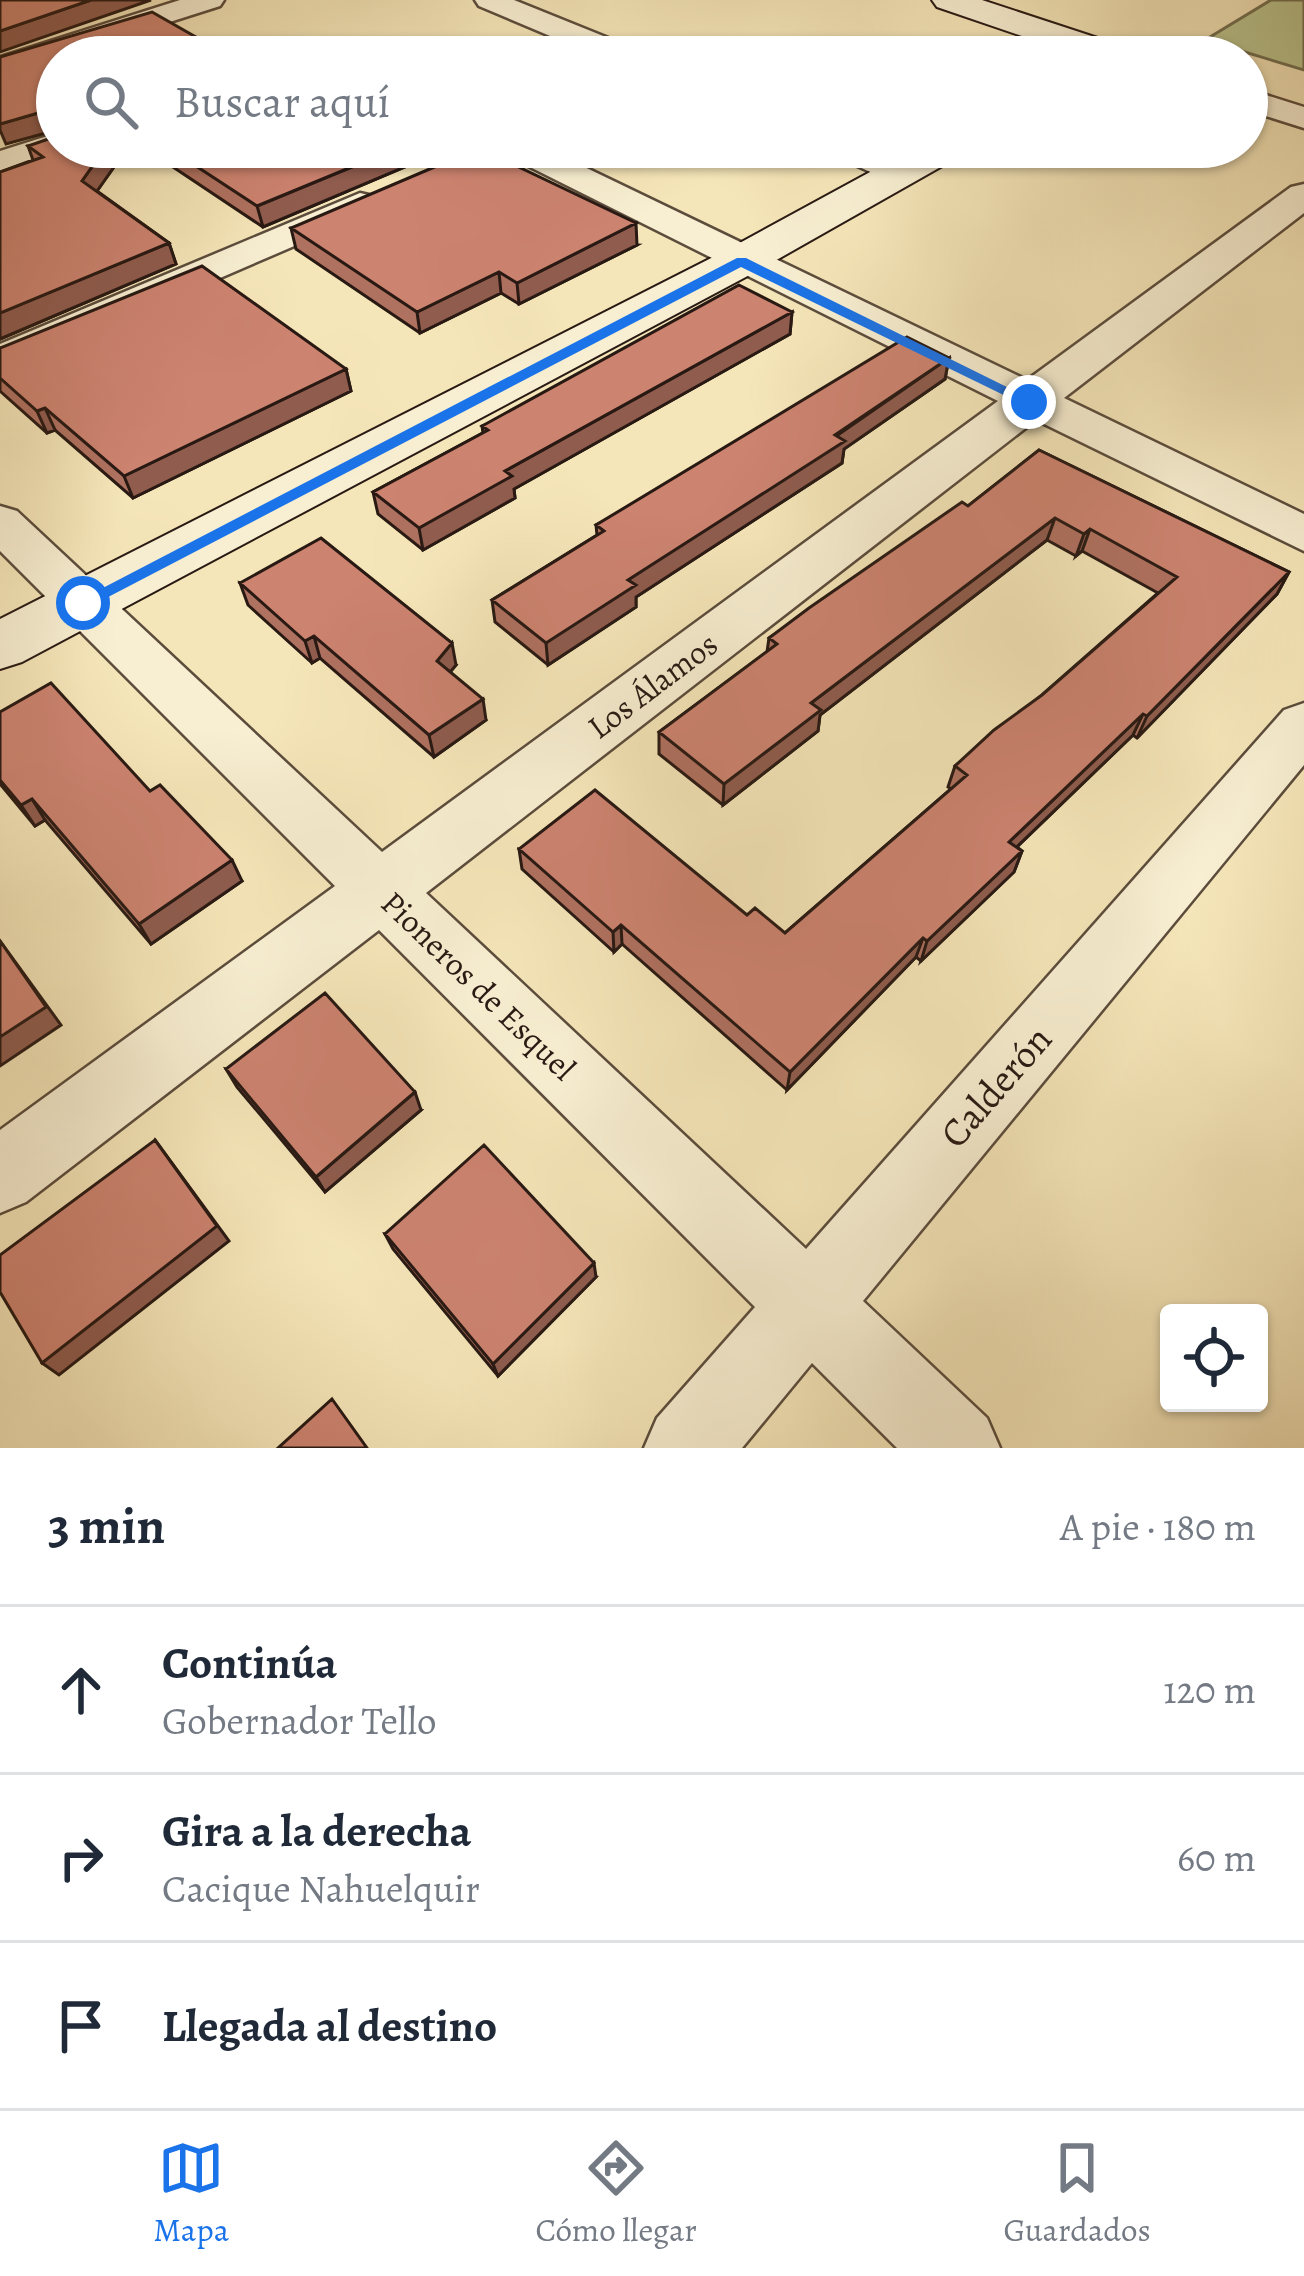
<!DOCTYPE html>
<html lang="es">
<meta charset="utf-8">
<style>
:root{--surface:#fff;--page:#f2f2f3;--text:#1f2937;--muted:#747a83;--line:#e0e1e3;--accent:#1a73e8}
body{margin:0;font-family:Alegreya,serif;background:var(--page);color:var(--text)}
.controls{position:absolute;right:36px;bottom:36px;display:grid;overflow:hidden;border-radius:12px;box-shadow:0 3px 9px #0004}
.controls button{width:108px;height:108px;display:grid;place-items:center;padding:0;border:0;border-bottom:3px solid var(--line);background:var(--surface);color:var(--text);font:60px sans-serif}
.stop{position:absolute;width:36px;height:36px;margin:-27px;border:9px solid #1a73e8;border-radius:50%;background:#fff}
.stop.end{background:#1a73e8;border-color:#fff;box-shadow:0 3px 12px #0008}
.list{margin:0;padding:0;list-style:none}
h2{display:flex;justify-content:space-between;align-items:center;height:156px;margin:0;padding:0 48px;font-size:51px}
h2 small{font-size:39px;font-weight:400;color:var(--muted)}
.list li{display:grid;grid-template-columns:78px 1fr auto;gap:36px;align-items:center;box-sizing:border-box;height:168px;padding:0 48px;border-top:3px solid var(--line)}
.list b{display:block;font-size:45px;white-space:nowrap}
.list p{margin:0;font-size:39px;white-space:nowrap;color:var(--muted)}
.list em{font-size:39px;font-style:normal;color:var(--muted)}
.icon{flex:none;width:66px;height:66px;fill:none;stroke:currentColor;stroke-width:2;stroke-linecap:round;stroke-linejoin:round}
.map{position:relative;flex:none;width:1304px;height:1448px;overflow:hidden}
.search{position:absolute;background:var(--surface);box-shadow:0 3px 9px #0004;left:36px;right:36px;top:36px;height:132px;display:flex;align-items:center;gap:30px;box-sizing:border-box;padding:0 42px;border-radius:66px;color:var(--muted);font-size:45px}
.sheet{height:660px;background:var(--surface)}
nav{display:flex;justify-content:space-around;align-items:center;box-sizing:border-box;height:168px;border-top:3px solid var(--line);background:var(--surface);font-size:33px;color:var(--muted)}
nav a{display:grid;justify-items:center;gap:6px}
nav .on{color:var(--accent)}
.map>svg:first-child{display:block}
.green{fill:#bbc58f;stroke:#726f51;stroke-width:3}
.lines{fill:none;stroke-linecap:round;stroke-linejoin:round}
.street-casing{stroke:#5b4c3c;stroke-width:5}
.secondary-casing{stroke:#281913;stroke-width:4}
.street{fill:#f8efd2;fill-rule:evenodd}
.secondary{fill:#f8efd2;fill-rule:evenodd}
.wall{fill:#af7160;stroke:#281913;stroke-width:3}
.shaded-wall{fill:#8f5c4e;stroke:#281913;stroke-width:3}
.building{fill:#cc8370;stroke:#281913;stroke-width:3}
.route{fill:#1a73e8}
.labels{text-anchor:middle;stroke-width:9;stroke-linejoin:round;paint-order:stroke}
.street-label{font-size:33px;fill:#281913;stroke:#f8efd2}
.near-street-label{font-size:39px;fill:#281913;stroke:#f8efd2}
</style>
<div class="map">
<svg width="1304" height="1448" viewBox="0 0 1304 1448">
<rect width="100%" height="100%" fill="#f5e6b9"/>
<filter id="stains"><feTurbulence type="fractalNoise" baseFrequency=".00167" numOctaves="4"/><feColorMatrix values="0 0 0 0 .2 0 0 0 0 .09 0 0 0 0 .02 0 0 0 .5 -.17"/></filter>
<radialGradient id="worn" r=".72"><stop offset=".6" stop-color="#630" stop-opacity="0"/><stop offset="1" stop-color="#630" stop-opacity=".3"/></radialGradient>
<path class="green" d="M1271 0H1304V70L1205 40Z"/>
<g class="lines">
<g class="street-casing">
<path id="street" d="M180 0H224L220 6 0 76V57Z
M475 0H514L638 50 643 57H600L479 6Z
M309 48 336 50 341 57H293Z
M1247 89 1304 107V128L1247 110Z
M57 133V147H71L69 150 0 174V151Z
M499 147H543L1027 380 1291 187 1304 184V213L1064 398 1304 514V551L1036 420 426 893 806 1249 1284 710 1304 703V765L863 1301 987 1418 1000 1448H897L812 1363 742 1448H644L657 1418 755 1307 379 930 26 1202 0 1213V1130L335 886 0 551V506L17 511 382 852 998 401 504 154Z
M827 147C857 147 900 144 921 171L916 179C888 185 857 165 832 154Z
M360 193 373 196 378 204 373 212 0 373V344Z"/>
</g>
<g class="secondary-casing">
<path id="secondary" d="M932 0H982L1125 47 1130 55 1083 57 937 7Z
M916 147H966L960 156 757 271 22 662 0 669V619L725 251Z"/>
</g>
<use href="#street" class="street"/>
<use href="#secondary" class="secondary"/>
</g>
<path class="wall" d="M28 146 128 147 97 191 169 243 176 264 0 339V172L33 160Z
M143 147H444L445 150 263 227Z
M291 228 637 245 519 304 501 293 420 333 296 249Z
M792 312 790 334 514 489 515 498 423 550 378 514 373 492 483 433 482 426Z
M0 348 346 369 351 391 133 498 55 430 47 433 0 391Z
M949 358 945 379 844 449 842 463 636 597V607L548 665 495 622 492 600 597 535 596 525Z
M1039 450 1289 572 1277 594 1137 738 1133 735 1017 847 1022 851 1014 872 921 961 916 957 787 1090 622 944 614 952 522 869 519 849 747 915 785 933 951 789 948 787 955 766 1042 695 1158 593 1082 551 1076 556 1047 540 820 715 818 731 723 805 659 754V732L767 652 769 638 968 506Z
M240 583 456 665 450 672 486 720 434 757 320 658 312 663 248 605Z
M0 712 150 791 242 881 151 944 45 820 35 826 0 784Z
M226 1069 421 1110 325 1192 237 1087Z
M385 1234 596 1277 498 1376 393 1249Z"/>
<path class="shaded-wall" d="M91 0H151L0 52V31Z
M52 109 57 130 6 144 0 130V124Z
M106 147H128L90 201 82 181Z
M400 147H444L445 150 263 227 257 206Z
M636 223 637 245 519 304 517 283Z
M169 243 176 264 0 339V313Z
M499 272 501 293 420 333 417 312Z
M792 312 790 334 514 489 515 498 423 550 419 528 505 471Z
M949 358 945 379 844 449 842 463 636 597V607L548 665 546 643 628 580Z
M346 369 351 391 133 498 124 476Z
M45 408 55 430 47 433 37 411Z
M1055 518 1047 540 820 715 818 731 723 805 724 784 811 703Z
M1090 529 1082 551 1076 556 1084 534Z
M1289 572 1277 594 1137 738 1147 716Z
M314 636 320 658 312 663 305 641Z
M452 643 456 665 441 683 437 661Z
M483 699 486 720 434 757 429 735Z
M1143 714 1133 735 1001 862 1009 842Z
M32 799 45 820 35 826 21 805Z
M1022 851 1014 872 921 961 927 941Z
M232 860 242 881 151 944 139 924Z
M621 925 622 944 614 952 613 932Z
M923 938 916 957 787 1090 790 1072Z
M0 941 61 1025 0 1066Z
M415 1092 421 1110 325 1192 316 1177Z
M155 1140 229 1241 59 1375 42 1363Z
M594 1263 596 1277 498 1376 493 1364Z"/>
<path class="building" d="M0 0H91L0 31Z
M152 12 231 57H57V123L54 122 52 109 0 124V57Z
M57 136V147H106L82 181 169 243 0 313V172L43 157 28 146Z
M167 147H400L257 206Z
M479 148 636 223 517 283 499 272 417 312 291 228Z
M202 266 346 369 124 476 45 408 37 411 0 378V348Z
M739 285 792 312 505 471 512 476 419 528 373 492 488 430 482 426Z
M907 337 949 358 835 435 845 441 628 580 636 585 546 643 492 600 604 531 596 525Z
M1039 450 1289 572 1147 716 1143 714 1009 842 1022 851 927 941 923 938 790 1072 621 925 613 932 519 849 595 790 747 915 755 908 785 933 967 775 955 766 994 730 1042 695 1177 577 1090 529 1084 534 1055 518 811 703 821 710 724 784 659 732 777 644 769 638 809 608 962 502 968 506Z
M321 538 452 643 437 661 483 699 429 735 314 636 305 641 240 583Z
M51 683 150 791 160 785 232 860 139 924 32 799 21 805 0 780V712Z
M0 941 46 1007 0 1037Z
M325 993 415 1092 316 1177 226 1069Z
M155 1140 217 1226 42 1363 0 1292V1255Z
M484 1145 594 1263 493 1364 385 1234Z
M332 1399 367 1448H278Z"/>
<path class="route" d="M737 258H746L1037 402 1024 405 741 267 89 607 74 603Z"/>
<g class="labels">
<g class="street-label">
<text transform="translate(652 685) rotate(-37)" y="12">Los Álamos</text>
<text transform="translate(479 985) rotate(44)" y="12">Pioneros de Esquel</text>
</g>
<g class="near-street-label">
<text transform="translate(995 1086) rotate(-49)" y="14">Calderón</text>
</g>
</g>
<rect width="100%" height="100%" filter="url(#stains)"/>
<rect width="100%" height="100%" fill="url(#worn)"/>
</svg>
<div class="controls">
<button><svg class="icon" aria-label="locate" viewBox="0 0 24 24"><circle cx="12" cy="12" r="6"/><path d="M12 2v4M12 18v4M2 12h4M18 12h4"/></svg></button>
</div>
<div class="stop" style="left:83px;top:603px"></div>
<div class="stop end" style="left:1029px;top:402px"></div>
<div class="search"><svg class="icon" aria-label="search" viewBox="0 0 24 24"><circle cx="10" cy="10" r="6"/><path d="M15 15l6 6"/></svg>Buscar aquí</div>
</div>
<section class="sheet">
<h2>3 min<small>A pie · 180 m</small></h2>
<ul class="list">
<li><svg class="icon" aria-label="ahead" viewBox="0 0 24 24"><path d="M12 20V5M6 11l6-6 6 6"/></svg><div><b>Continúa</b><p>Gobernador Tello</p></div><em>120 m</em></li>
<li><svg class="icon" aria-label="right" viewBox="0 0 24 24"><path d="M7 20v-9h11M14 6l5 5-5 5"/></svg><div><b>Gira a la derecha</b><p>Cacique Nahuelquir</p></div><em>60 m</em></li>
<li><svg class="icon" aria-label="arrive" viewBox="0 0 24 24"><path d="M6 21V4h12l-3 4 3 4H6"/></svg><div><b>Llegada al destino</b></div></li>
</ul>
</section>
<nav>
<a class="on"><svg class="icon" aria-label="map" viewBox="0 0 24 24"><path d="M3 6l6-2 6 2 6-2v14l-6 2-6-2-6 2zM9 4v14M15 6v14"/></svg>Mapa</a>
<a><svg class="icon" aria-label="directions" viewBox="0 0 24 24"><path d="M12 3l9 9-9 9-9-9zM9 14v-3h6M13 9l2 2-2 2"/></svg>Cómo llegar</a>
<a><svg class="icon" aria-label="saved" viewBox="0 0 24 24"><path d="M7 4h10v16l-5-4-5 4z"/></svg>Guardados</a>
</nav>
